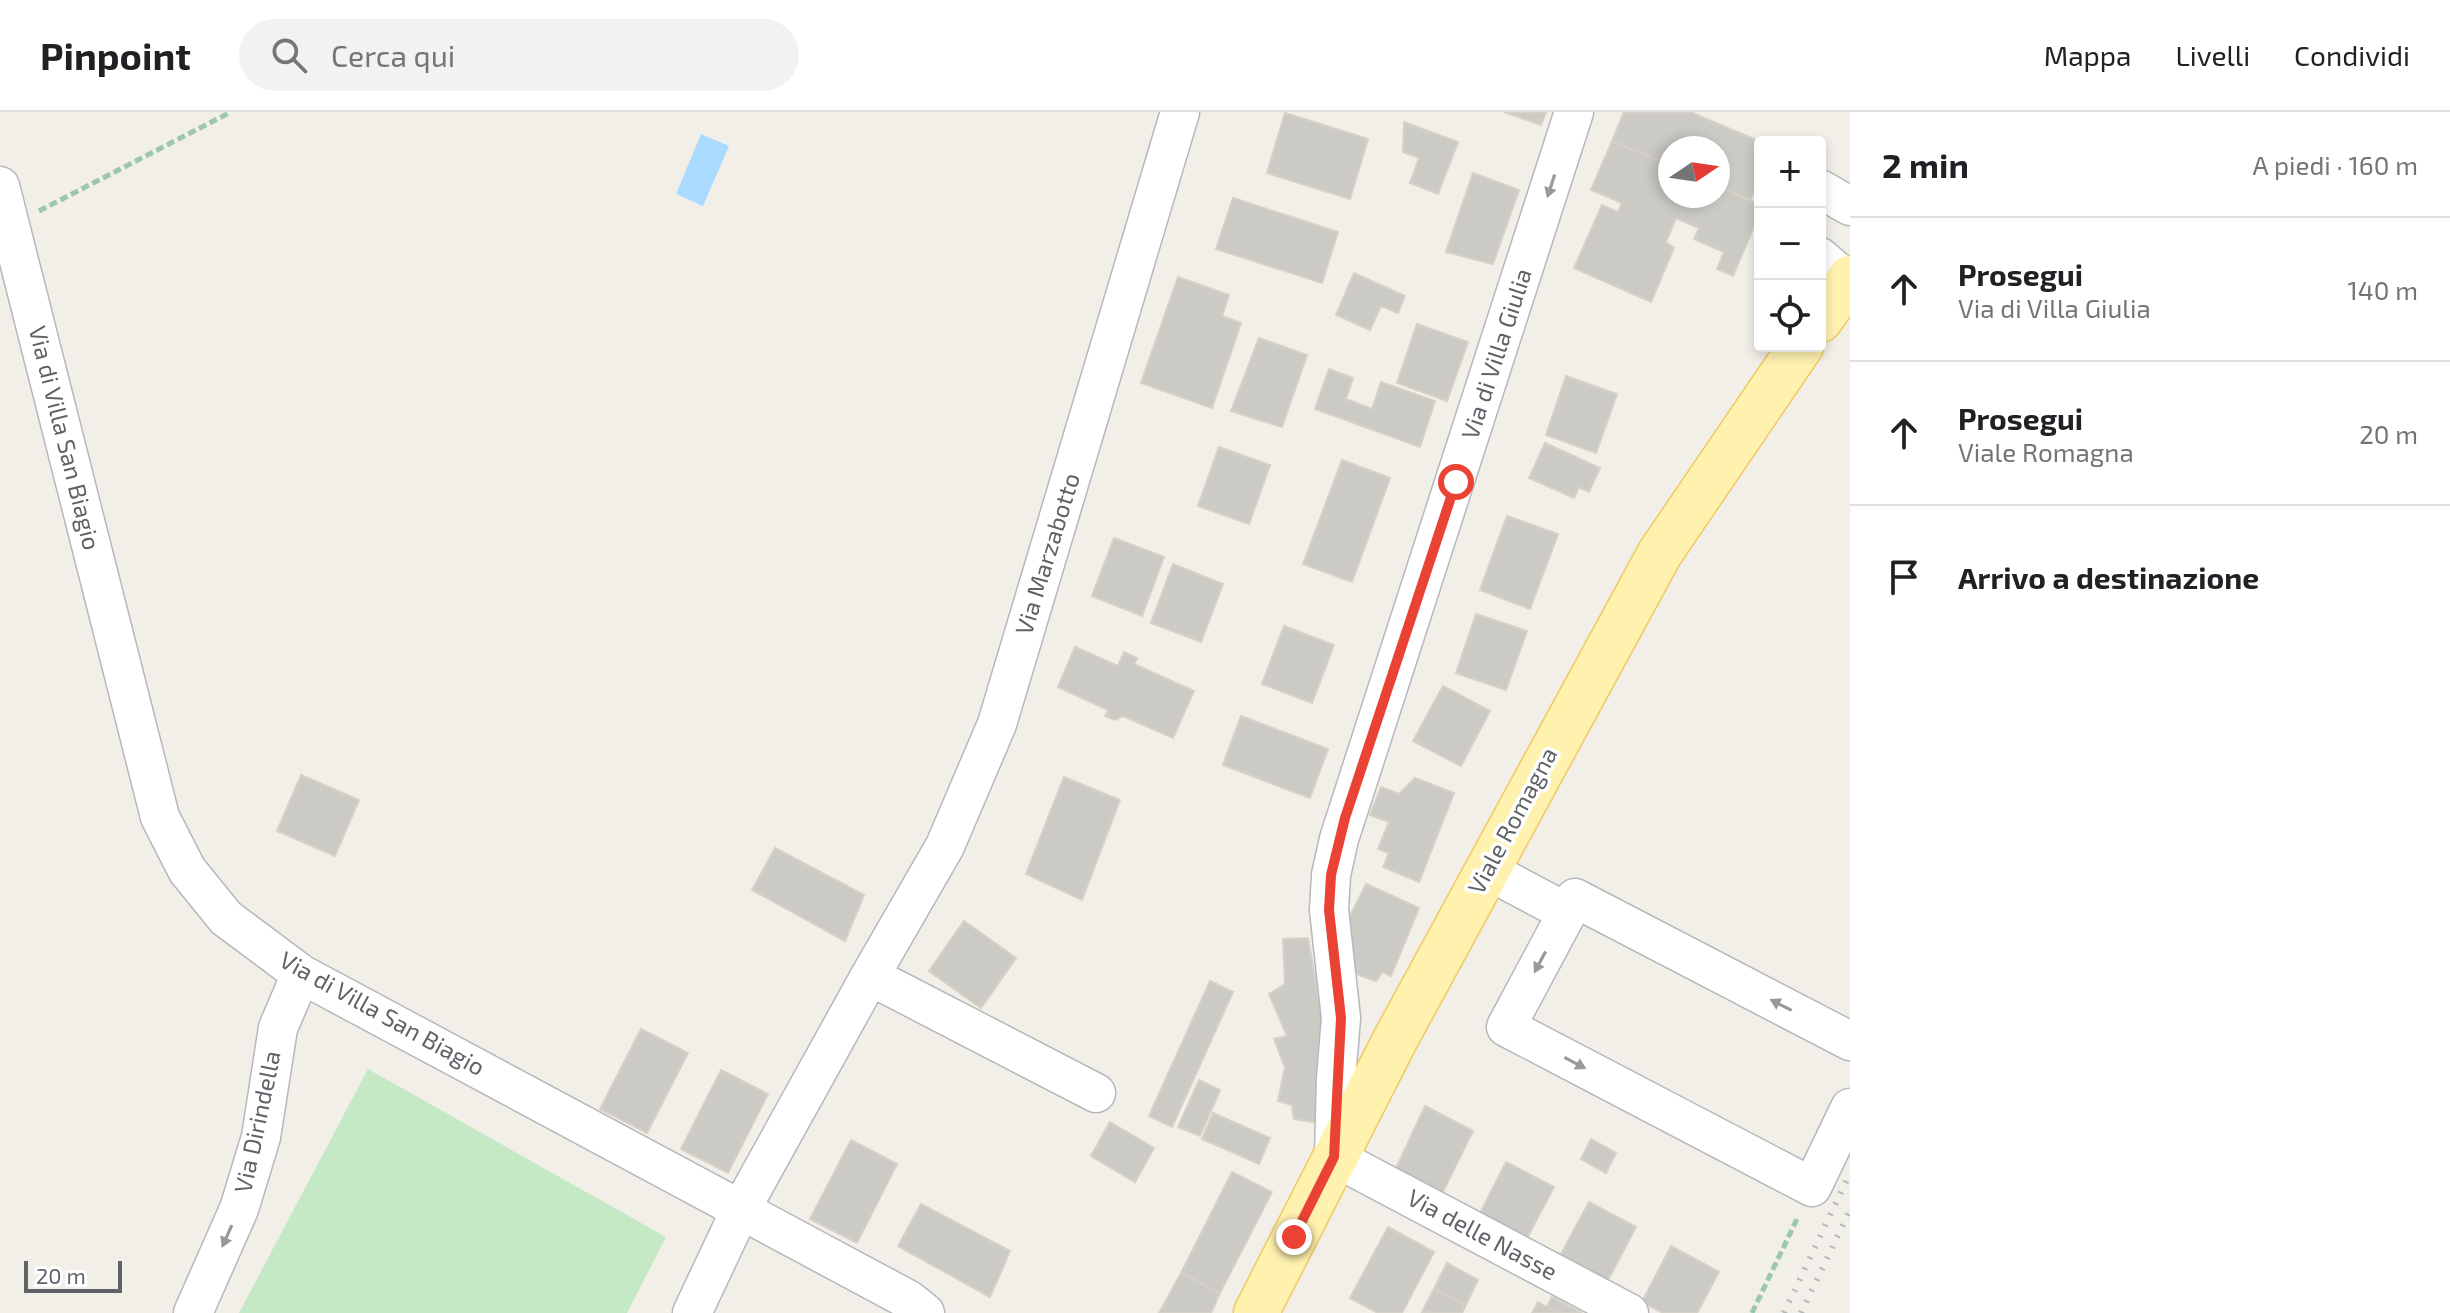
<!DOCTYPE html>
<html lang="it">
<meta charset="utf-8">
<style>
:root{--surface:#fff;--page:#f2f2f2;--text:#202124;--muted:#757577;--line:#e0e0e0}
body{margin:0;font-family:"Exo 2",sans-serif;background:var(--page);color:var(--text)}
.controls{position:absolute;right:24px;top:24px;display:grid;overflow:hidden;border-radius:8px;box-shadow:0 4px 12px #0003}
.controls button{width:72px;height:72px;display:grid;place-items:center;padding:0;border:0;border-bottom:2px solid var(--line);background:var(--surface);color:var(--text);font:40px sans-serif}
.compass{position:absolute;left:1658px;top:24px;width:72px;height:72px;border-radius:50%;background:var(--surface);box-shadow:0 4px 12px #0003;rotate:77deg}
.scale{position:absolute;left:24px;bottom:20px;width:98px;box-sizing:border-box;padding-left:8px;border:4px solid #5f6368;border-top:0;font-size:22px;line-height:28px;white-space:nowrap;color:#5f6368;-webkit-text-stroke:6px #fff;paint-order:stroke}
.stop{position:absolute;width:24px;height:24px;margin:-18px;border:6px solid #ea4335;border-radius:50%;background:#fff}
.stop.end{background:#ea4335;border-color:#fff;box-shadow:0 2px 8px #0008}
.list{margin:0;padding:0;list-style:none}
h2{display:flex;justify-content:space-between;align-items:center;height:104px;margin:0;padding:0 32px;font-size:34px}
h2 small{font-size:26px;font-weight:400;color:var(--muted)}
.list li{display:grid;grid-template-columns:52px 1fr auto;gap:24px;align-items:center;box-sizing:border-box;height:144px;padding:0 32px;border-top:2px solid var(--line)}
.list b{display:block;font-size:30px;white-space:nowrap}
.list p{margin:0;font-size:26px;white-space:nowrap;color:var(--muted)}
.list em{font-size:26px;font-style:normal;color:var(--muted)}
.icon{flex:none;width:44px;height:44px;fill:none;stroke:currentColor;stroke-width:2;stroke-linecap:round;stroke-linejoin:round}
.map{position:relative;flex:none;width:1850px;height:1201px;overflow:hidden}
header{display:flex;align-items:center;gap:48px;box-sizing:border-box;height:112px;padding:0 40px;background:var(--surface);border-bottom:2px solid var(--line)}
header strong{font-size:38px}
nav{display:flex;gap:44px;margin-inline-start:auto;font-size:28px}
.search{width:560px;height:72px;background:var(--page);display:flex;align-items:center;gap:20px;box-sizing:border-box;padding:0 28px;border-radius:44px;color:var(--muted);font-size:30px}
main{display:flex}
aside{flex:1;background:var(--surface)}
.map>svg:first-child{display:block}
.green{fill:#c5e8c5}
.water{fill:#aadaff}
.building{fill:#cccac5;stroke:#d6d1c6;stroke-width:2}
.lines{fill:none;stroke-linecap:round;stroke-linejoin:round}
.minor-casing{stroke:#b5b8bc;stroke-width:41}
.major-casing{stroke:#f2c960;stroke-width:47}
.path{stroke:#9cc7a9;stroke-width:5;stroke-dasharray:8 4;stroke-linecap:butt}
.minor{stroke:#fff;stroke-width:38}
.major{stroke:#fff2af;stroke-width:44}
.rail{stroke:#b6b7b8;stroke-width:6;stroke-dasharray:2 10;stroke-linecap:butt}
.oneway{fill:#979a9d}
.route{stroke:#ea4335;stroke-width:10}
.labels{text-anchor:middle;stroke-width:7;stroke-linejoin:round;paint-order:stroke}
.street-label{font-size:24px;fill:#5f6368;stroke:#fff}
</style>
<header>
<strong>Pinpoint</strong>
<div class="search"><svg class="icon" aria-label="search" viewBox="0 0 24 24"><circle cx="10" cy="10" r="6"/><path d="M15 15l6 6"/></svg>Cerca qui</div>
<nav><a>Mappa</a><a>Livelli</a><a>Condividi</a></nav>
</header>
<main>
<div class="map">
<svg width="1850" height="1201" viewBox="0 0 1850 1201">
<rect width="100%" height="100%" fill="#f1efe8"/>
<path class="green" d="M368 957 666 1125 627 1201H239Z"/>
<path class="water" d="M701 22 729 34 703 94 676 82Z"/>
<path class="building" d="M1504 0H1546L1541 13Z
M1624 0H1690L1761 30 1760 66 1750 88 1718 74V36H1670V53L1612 29Z
M1285 1 1368 27 1350 87 1267 61Z
M1404 10 1458 30 1438 82 1410 71 1419 46 1403 40Z
M1612 29 1670 53V84H1718V74L1760 93V100L1733 164 1717 157 1724 140 1694 127 1699 116 1676 106 1666 130 1674 136 1651 190 1574 156 1602 93 1618 100 1622 91 1591 78Z
M1473 61 1519 78 1493 152 1446 140Z
M1233 86 1338 120 1322 171 1216 137Z
M1354 161 1405 184 1398 201 1381 194 1370 218 1336 203Z
M1178 165 1229 183 1222 204 1241 211 1212 296 1141 271Z
M1417 212 1468 230 1447 289 1397 271Z
M1259 226 1307 243 1282 315 1231 299Z
M1329 257 1353 266 1346 287 1372 297 1381 270 1435 289 1420 335 1315 297Z
M1566 264 1617 282 1596 341 1546 323Z
M1545 331 1600 356 1589 380 1579 375 1574 386 1529 366Z
M1219 335 1270 353 1249 412 1198 394Z
M1342 348 1390 366 1352 470 1303 452Z
M1507 404 1558 422 1530 497 1480 478Z
M1114 426 1164 445 1142 504 1092 484Z
M1173 452 1223 472 1201 530 1151 511Z
M1476 502 1527 519 1506 578 1456 561Z
M1284 514 1334 533 1312 591 1262 572Z
M1075 535 1118 554 1124 540 1137 546 1134 552 1194 579 1173 626 1123 604 1115 608 1105 604 1108 598 1058 575Z
M1443 574 1490 599 1461 654 1413 629Z
M1241 604 1328 637 1310 686 1223 653Z
M301 663 359 688 335 744 277 719Z
M1064 665 1120 688 1082 788 1026 762Z
M1415 666 1454 681 1419 770 1383 755 1389 741 1378 737 1389 710 1370 703 1381 675 1399 682Z
M775 736 864 783 845 829 752 778Z
M1366 772 1419 796 1391 864 1383 860 1376 869 1348 859 1340 824Z
M964 809 1016 846 981 896 929 859Z
M1308 826 1324 917 1323 969 1314 1010 1294 1007 1292 993 1278 989 1285 955 1274 927 1287 924 1269 882 1285 872 1283 827Z
M1210 869 1233 880 1172 1015 1149 1004Z
M641 917 688 941 647 1021 600 997Z
M721 958 768 982 728 1061 681 1037Z
M1199 968 1220 978 1200 1024 1178 1015Z
M1425 994 1473 1019 1438 1090 1391 1067Z
M1213 1001 1270 1026 1259 1052 1202 1027Z
M1110 1010 1154 1036 1135 1070 1091 1044Z
M1591 1027 1616 1041 1606 1061 1581 1047Z
M851 1028 897 1052 857 1131 810 1107Z
M1506 1050 1554 1075 1525 1130 1478 1105Z
M1232 1060 1272 1080 1220 1181 1181 1161Z
M1589 1090 1636 1115 1607 1170 1560 1144Z
M921 1092 1010 1139 990 1185 898 1134Z
M1388 1115 1434 1140 1402 1201H1378L1350 1186Z
M1671 1134 1719 1160 1697 1201H1663L1642 1190Z
M1447 1151 1478 1168 1466 1193 1434 1177Z
M1181 1161 1220 1181 1211 1201H1159Z
M1434 1177 1466 1193 1462 1201 1422 1200Z
M1552 1185 1582 1201H1559L1547 1195Z
M1538 1190 1547 1195 1559 1201H1532Z"/>
<g class="lines">
<g class="minor-casing">
<path id="minor" d="M1574 0 1339 727 1331 763 1329 798 1341 906 1336 966 1334 1045 1629 1201
M0 74 160 705 187 758 226 806 301 862 909 1188 925 1201
M1820 77 1850 94
M1820 145 1850 171
M1487 758 1566 800
M870 864 1096 981
M1850 929 1575 786 1506 915 1812 1075 1850 996
M193 1201 239 1097 261 1025 278 916 301 862
M692 1201 741 1097 870 864 945 734 997 612 1180 0"/>
</g>
<g class="major-casing">
<path id="major" d="M1820 208 1850 166
M1256 1201 1395 928 1660 441 1801 234"/>
</g>
<path class="path" d="M39 99 231 0
M1752 1201 1798 1105"/>
<use href="#minor" class="minor"/>
<use href="#major" class="major"/>
<path class="rail" d="M1784 1201 1850 1061
M1801 1201 1850 1098"/>
</g>
<defs><path id="oneway-solid" d="M-6-.8H1V-3.2L6.5 0L1 3.2V.8H-6Z" transform="scale(2)"/></defs>
<g class="oneway">
<use href="#oneway-solid" transform="translate(1551 74) rotate(108)"/>
<use href="#oneway-solid" transform="translate(1540 850) rotate(118)"/>
<use href="#oneway-solid" transform="translate(1781 893) rotate(-153)"/>
<use href="#oneway-solid" transform="translate(1575 951) rotate(28)"/>
<use href="#oneway-solid" transform="translate(227 1124) rotate(114)"/>
</g>
<g class="lines">
<path class="route" d="M1294 1125 1334 1045 1341 906 1329 798 1331 763 1345 706 1456 370"/>
</g>
<g class="labels">
<g class="street-label">
<text transform="translate(1497 242) rotate(-72)" y="8">Via di Villa Giulia</text>
<text transform="translate(64 326) rotate(76)" y="8">Via di Villa San Biagio</text>
<text transform="translate(1048 442) rotate(-73)" y="8">Via Marzabotto</text>
<text transform="translate(1513 709) rotate(-62)" y="8">Viale Romagna</text>
<text transform="translate(382 902) rotate(29)" y="8">Via di Villa San Biagio</text>
<text transform="translate(258 1010) rotate(-78)" y="8">Via Dirindella</text>
<text transform="translate(1482 1123) rotate(28)" y="8">Via delle Nasse</text>
</g>
</g>
</svg>
<div class="controls">
<button>+</button>
<button>−</button>
<button><svg class="icon" aria-label="locate" viewBox="0 0 24 24"><circle cx="12" cy="12" r="6"/><path d="M12 2v4M12 18v4M2 12h4M18 12h4"/></svg></button>
</div>
<svg class="compass" viewBox="-18 -18 36 36"><path d="M0-13l5 13h-10z" fill="#e53935"/><path d="M0 13l5-13h-10z" fill="#757577"/></svg>
<div class="scale">20 m</div>
<div class="stop" style="left:1456px;top:370px"></div>
<div class="stop end" style="left:1294px;top:1125px"></div>
</div>
<aside>
<h2>2 min<small>A piedi · 160 m</small></h2>
<ul class="list">
<li><svg class="icon" aria-label="ahead" viewBox="0 0 24 24"><path d="M12 20V5M6 11l6-6 6 6"/></svg><div><b>Prosegui</b><p>Via di Villa Giulia</p></div><em>140 m</em></li>
<li><svg class="icon" aria-label="ahead" viewBox="0 0 24 24"><path d="M12 20V5M6 11l6-6 6 6"/></svg><div><b>Prosegui</b><p>Viale Romagna</p></div><em>20 m</em></li>
<li><svg class="icon" aria-label="arrive" viewBox="0 0 24 24"><path d="M6 21V4h12l-3 4 3 4H6"/></svg><div><b>Arrivo a destinazione</b></div></li>
</ul>
</aside>
</main>
